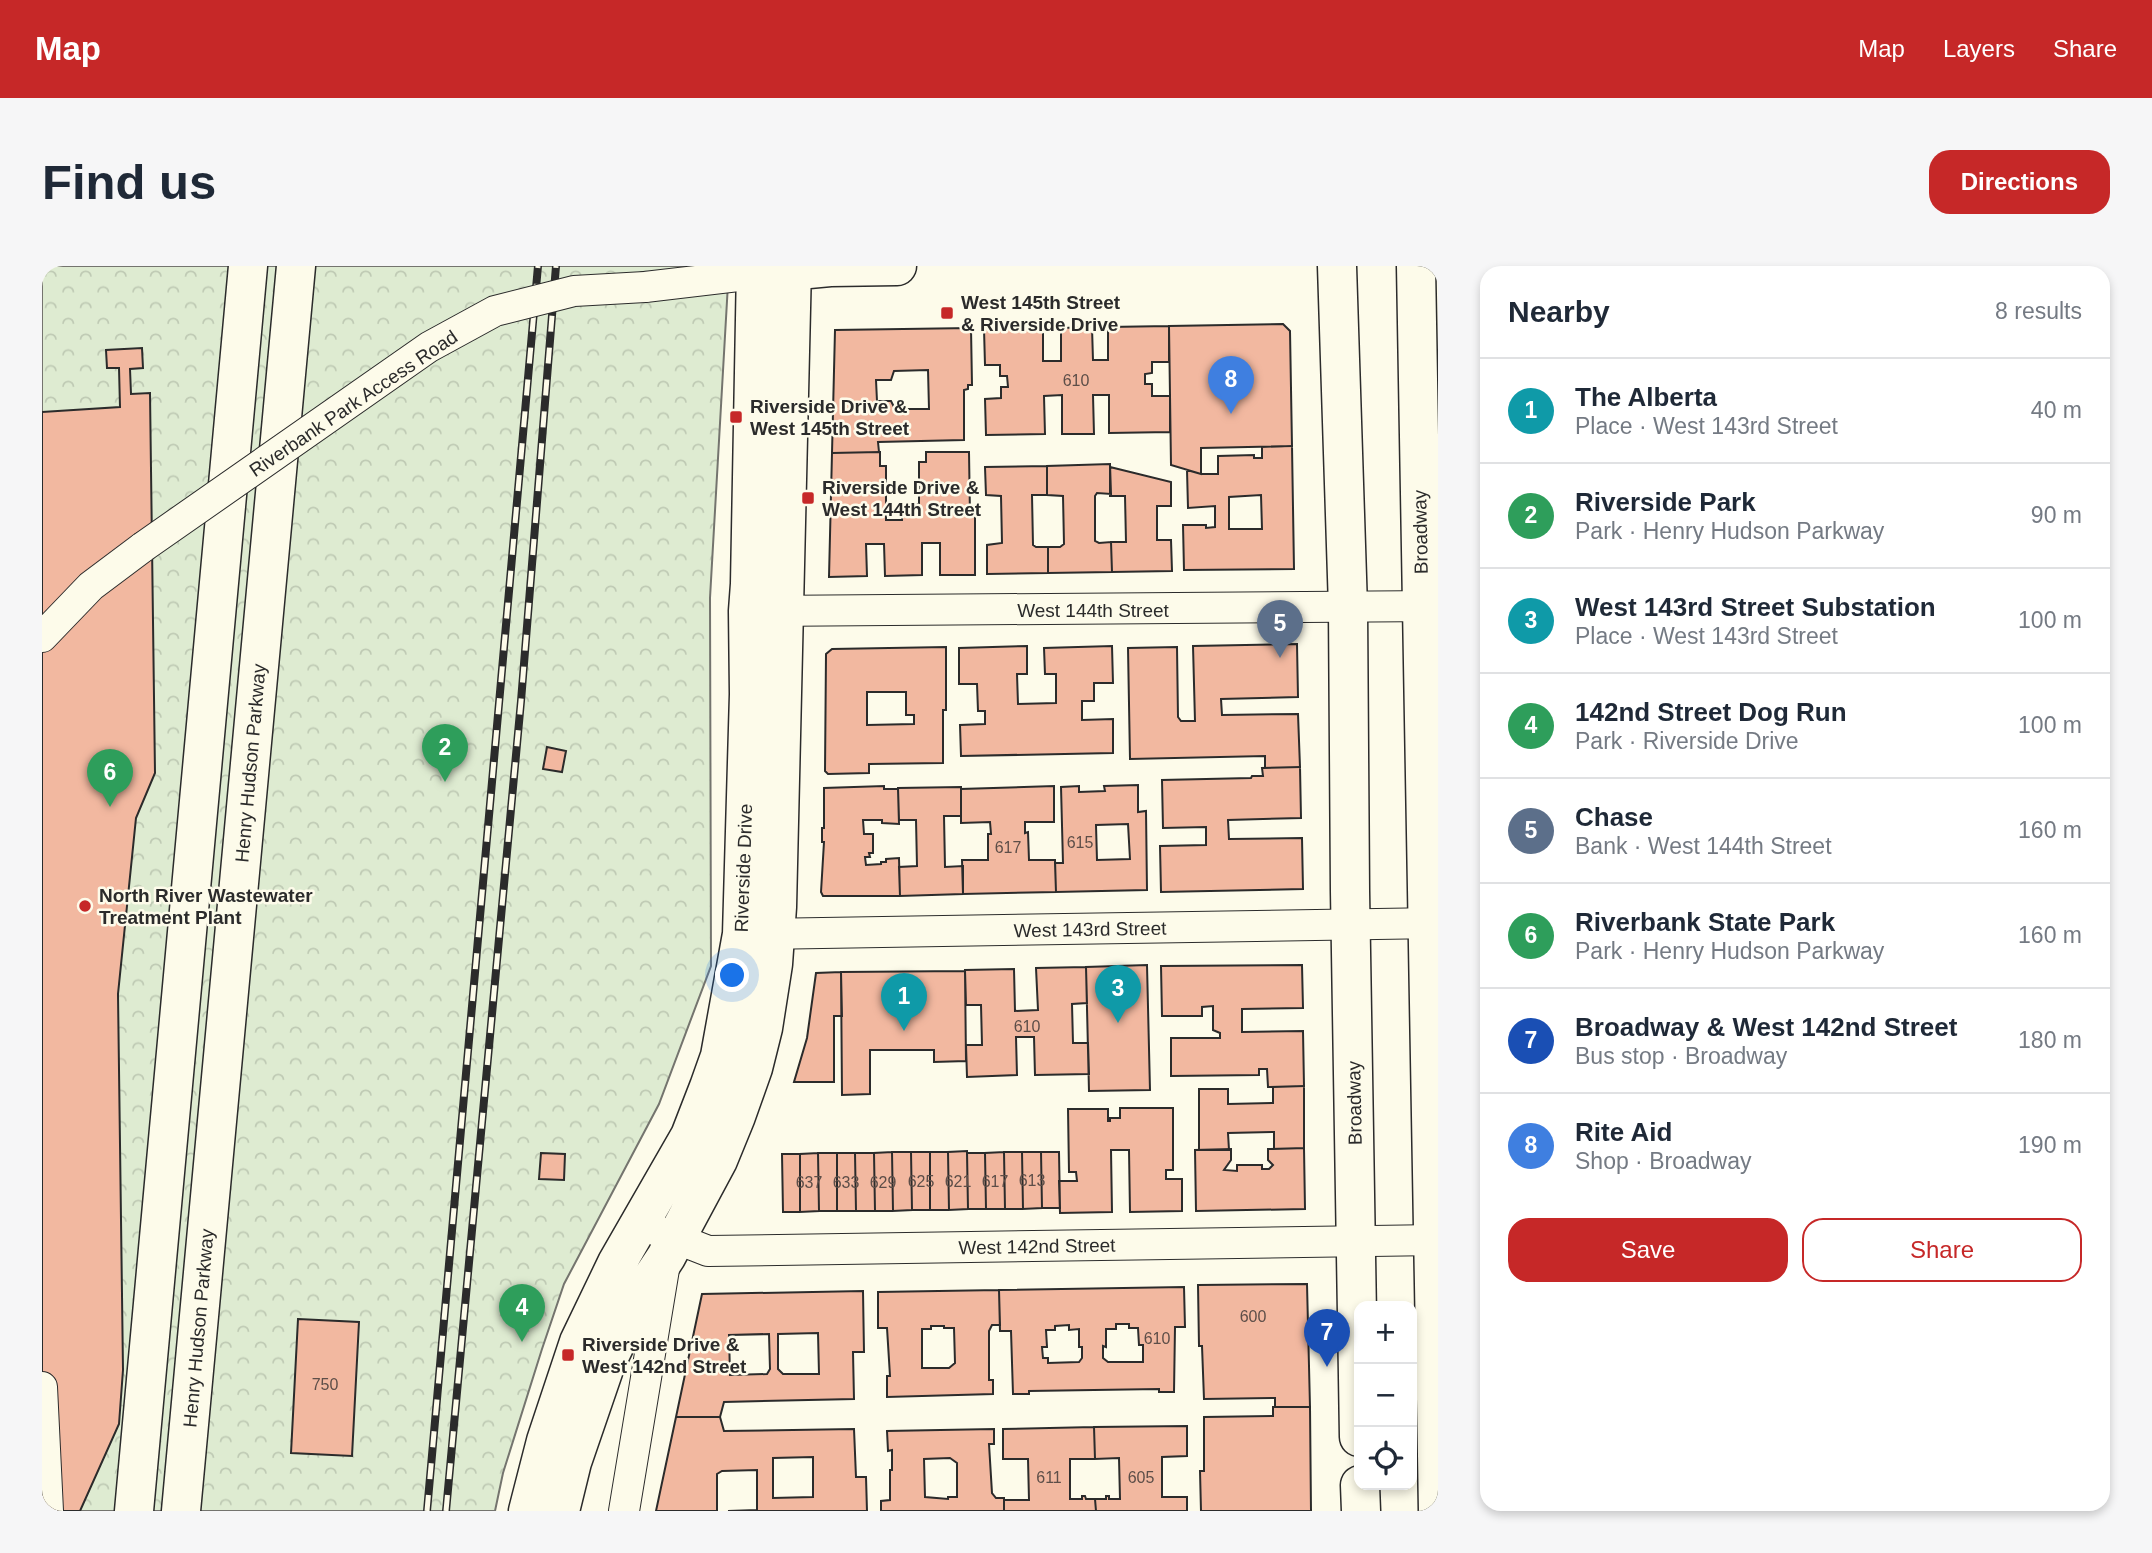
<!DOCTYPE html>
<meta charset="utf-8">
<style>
:root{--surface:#fff;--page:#f6f6f7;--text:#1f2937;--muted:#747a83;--line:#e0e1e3;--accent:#c62828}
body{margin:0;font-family:Arial,sans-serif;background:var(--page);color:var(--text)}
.controls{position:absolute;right:21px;bottom:21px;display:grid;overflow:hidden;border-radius:14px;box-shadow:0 4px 10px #0003}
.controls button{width:63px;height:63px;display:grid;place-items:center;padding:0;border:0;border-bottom:2px solid var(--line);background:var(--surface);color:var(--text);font:35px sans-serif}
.you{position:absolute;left:691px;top:710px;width:24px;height:24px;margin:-18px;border:5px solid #fff;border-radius:50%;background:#1a73e8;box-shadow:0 0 0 10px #1a73e833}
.badge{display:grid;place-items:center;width:46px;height:46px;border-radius:50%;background:var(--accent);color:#fff;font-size:23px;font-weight:700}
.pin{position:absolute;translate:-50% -58px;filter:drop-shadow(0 2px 4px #0008)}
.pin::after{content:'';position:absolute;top:37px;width:24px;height:21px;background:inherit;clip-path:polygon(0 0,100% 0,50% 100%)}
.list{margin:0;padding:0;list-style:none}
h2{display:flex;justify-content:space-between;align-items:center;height:91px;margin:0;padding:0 28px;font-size:30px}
h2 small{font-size:23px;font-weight:400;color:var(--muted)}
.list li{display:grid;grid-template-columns:46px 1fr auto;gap:21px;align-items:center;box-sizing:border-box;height:105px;padding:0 28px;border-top:2px solid var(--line)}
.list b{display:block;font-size:26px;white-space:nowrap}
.list p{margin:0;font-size:23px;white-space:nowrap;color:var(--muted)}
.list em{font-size:23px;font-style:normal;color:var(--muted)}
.actions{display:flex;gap:14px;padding:21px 28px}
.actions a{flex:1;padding:16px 0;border:2px solid var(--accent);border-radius:21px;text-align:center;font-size:24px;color:var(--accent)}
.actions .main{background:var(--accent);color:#fff}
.icon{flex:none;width:38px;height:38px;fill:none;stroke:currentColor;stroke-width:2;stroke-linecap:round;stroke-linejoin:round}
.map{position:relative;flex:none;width:1396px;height:1245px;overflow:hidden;border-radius:21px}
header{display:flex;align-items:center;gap:42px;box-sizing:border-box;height:98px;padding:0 35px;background:var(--accent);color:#fff}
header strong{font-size:33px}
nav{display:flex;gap:38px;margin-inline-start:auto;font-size:24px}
.intro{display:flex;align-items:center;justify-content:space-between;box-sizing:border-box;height:168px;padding:0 42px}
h1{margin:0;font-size:49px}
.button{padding:18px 32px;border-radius:21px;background:var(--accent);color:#fff;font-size:24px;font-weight:700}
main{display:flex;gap:42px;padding:0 42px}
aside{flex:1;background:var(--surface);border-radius:21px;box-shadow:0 4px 10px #0003}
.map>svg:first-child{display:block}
.park{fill:url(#park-crowns);stroke:#74746e;stroke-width:2}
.building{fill:#f2b8a0;stroke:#2b2b2b;stroke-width:2;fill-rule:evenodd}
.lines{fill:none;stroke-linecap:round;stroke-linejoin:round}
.minor-casing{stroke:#2b2b2b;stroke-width:32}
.major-casing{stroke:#2b2b2b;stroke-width:41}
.highway-casing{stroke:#2b2b2b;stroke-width:41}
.minor{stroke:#fdfbea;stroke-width:30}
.major{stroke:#fdfbea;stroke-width:38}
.highway{stroke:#fdfbea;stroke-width:38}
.rail-casing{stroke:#2b2b2b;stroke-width:8}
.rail{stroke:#fdfbea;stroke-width:5;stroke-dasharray:16;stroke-linecap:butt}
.minor-bridge-casing{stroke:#2b2b2b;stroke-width:32;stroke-linecap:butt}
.minor-bridge{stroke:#fdfbea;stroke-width:30}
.poi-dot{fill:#c62828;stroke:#fdfbea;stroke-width:2.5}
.labels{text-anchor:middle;stroke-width:5;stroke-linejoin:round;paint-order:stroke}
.number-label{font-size:16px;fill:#5d4e48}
.poi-label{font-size:19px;font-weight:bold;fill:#2b2b2b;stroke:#fdfbea;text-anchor:start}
.street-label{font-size:19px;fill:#2b2b2b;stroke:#fdfbea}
</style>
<header>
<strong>Map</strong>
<nav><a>Map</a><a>Layers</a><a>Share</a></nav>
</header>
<div class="intro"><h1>Find us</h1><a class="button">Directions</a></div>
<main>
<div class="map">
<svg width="1396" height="1245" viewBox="0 0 1396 1245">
<defs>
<pattern id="park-crowns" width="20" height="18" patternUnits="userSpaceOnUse" patternTransform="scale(1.75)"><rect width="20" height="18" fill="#deebd1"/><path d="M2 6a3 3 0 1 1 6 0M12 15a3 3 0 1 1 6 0" fill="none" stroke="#bfcab4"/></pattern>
</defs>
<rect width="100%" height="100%" fill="#fdfbea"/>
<path class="park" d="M0 0H687L668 332 669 700 617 838 522 1018 500 1083 461 1207 453 1245H0Z"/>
<path class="building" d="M1241 58 1248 65 1250 180 1159 182V208L1129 199 1127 60Z
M1127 60V96H1110V107L1103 108V118H1110V130H1128V166L1067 167V129H1051L1052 168H1020V129L1002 130 1003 168 944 169 943 133 959 132V121H966L965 110H958V99H943L942 63 1001 62V95H1019V62L1050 61 1051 94H1066V61Z
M929 62 930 119H926V123L922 124V174L836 176 837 186 790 187 793 64ZM886 104 887 143H853L849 135H835L834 114H849L852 105Z
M100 82 101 102 88 103 89 128 108 127 113 507 94 552 76 728 81 1104 77 1158 38 1245H0V146L78 141 77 102H65L64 84Z
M1250 180 1252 303 1142 304 1141 259H1164V262L1173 261V240L1146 242 1145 204 1159 208H1176V190L1212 189V192H1220V181ZM1219 229 1220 263H1187V231Z
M838 186V200H844V254H860V239L877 238V196H884V186H927L928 250H933V309H898V277H880V309L843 310 842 278H824L825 310 787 311 790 187Z
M1068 198 1069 228 1055 227 1053 230V275L1057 277 1069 276 1070 306 1006 307V281H1018L1022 278 1021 230 1005 229V200Z
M1005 200V229H990L991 279 994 281H1006V307L945 308V279L960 277 959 230 944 229 943 201Z
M1068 201 1129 216V240H1115V274H1129L1130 305 1070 306 1069 276H1084L1083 230H1068Z
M1255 378 1256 431 1179 433 1180 449 1256 448 1258 501 1223 502V490L1088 493 1086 382 1135 381 1136 451 1139 455H1153L1151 380Z
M985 380V408H975L976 438 1014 437V408H1003L1002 382 1070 380 1071 417H1052V435H1040V454L1071 453V487L919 490 918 459 943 458V445H936L935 418H917V382Z
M904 381V444H901V497L827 498V507L786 508 783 505 784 388 790 383ZM825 426H864V449H872V458L825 459Z
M505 481 524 485 520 506 501 503Z
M1258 501 1259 552 1186 554 1187 573 1260 572 1261 623 1119 626 1118 580 1164 579V561L1121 562 1120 514 1209 512 1210 510H1221L1220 502Z
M1096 519V546L1104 545 1105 624 1014 626 1013 597H1021L1019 521 1037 520V526L1063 525 1062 520ZM1086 558 1088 593 1055 594 1054 559Z
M842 520V523H856L857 558 840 557V554H821L822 568H831V587H827L828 591H823L824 599 839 598V596H844V593L857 592 858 630H781L779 626 782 576H780V562H782V522Z
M1012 520V556H983V567L986 566 987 594H1013L1014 626 921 628 920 594H946V568H949L948 556 919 557V523Z
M919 521V550H902L903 601 921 600V628L858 630 857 601 875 600 874 554H857L856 522Z
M1105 699 1108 824 1047 825 1044 701Z
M1260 699 1261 742 1200 743V766L1261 765 1262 820 1226 821 1225 803H1217V809L1129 810V772H1178V767L1171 764V740L1160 741V750H1120L1119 700Z
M1044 701 1045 737 1030 738 1031 777H1046L1047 808 993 809 992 771H974L975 809 925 811 924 779H940L939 739H924L923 704 972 703 973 745 996 744 994 702Z
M923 705 924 795 892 796V784H828V828L800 829 799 706Z
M799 706 800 750H792V816H752L765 772 774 707Z
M1262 820V882L1232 883V866L1186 867 1187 884H1157V823H1186V838L1231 837V821Z
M1078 842H1131V904H1124V913H1140V945L1088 946 1087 884H1069L1070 946 1018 947 1017 915H1035L1034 906H1027L1026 843H1066V855H1068V852H1078Z
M1262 882 1263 943 1154 945 1153 884 1189 883V894L1182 904 1195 905V899H1220V903H1227L1231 899 1226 894V883Z
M925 885 926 943 907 944 906 886Z
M850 886H869L870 944 851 945Z
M850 886 851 945H833L832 887Z
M869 886H888V944H870Z
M888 886H906L907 944H888Z
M962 886H980L981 943H963Z
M962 886 963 943H944L943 887Z
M980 886H999L1000 942 981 943Z
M999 886H1017L1018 942H1000Z
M499 887 523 888 522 914 497 913Z
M776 887H795V945H777Z
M776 887 777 945 758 946V888Z
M795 887H813L814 945H795Z
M813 887H832L833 945H814Z
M925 887H943L944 943H926Z
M740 888H758V946H741Z
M1265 1018 1268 1141H1233V1132L1162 1133 1160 1080H1157L1156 1019Z
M1142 1021 1143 1061H1133L1132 1126H1117V1123L987 1125V1128H971L969 1065H958L957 1024ZM1074 1058H1087V1062H1096L1097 1079H1101V1096H1066L1061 1092V1080L1064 1081V1063H1074ZM1027 1059V1064L1037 1063V1081H1040V1092L1037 1096 1006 1097V1092H1001L1000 1081H1005L1004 1064H1013V1060Z
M957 1024 958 1059H950L947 1065V1114H951V1128L845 1131V1110H848L845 1062H836V1026ZM889 1060H902V1062H912L913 1097 907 1102H880V1063H889Z
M821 1025 822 1086H811L812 1133 682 1136 678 1151H634L660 1028ZM776 1067 777 1108H741L736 1103V1068ZM727 1068 728 1103 725 1108 688 1109 687 1069Z
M256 1053 317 1056 310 1190 249 1187Z
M1231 1141H1268L1269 1245H1159L1158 1205H1162V1151L1231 1150Z
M634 1151H678L682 1165 812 1163 814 1211H824L825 1245H686L715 1244V1204L680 1205 675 1208V1245H614ZM771 1191V1231L731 1232V1192Z
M1145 1160V1190L1120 1191V1231H1145V1245H1054L1053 1233H1064V1230H1067V1233H1078L1077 1192 1053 1193 1052 1161Z
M1052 1161 1053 1193H1028V1233H1040V1230H1043L1044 1233H1053L1054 1245H962V1234H987L986 1193H961V1163Z
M952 1163V1178H947L950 1227 954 1232H962V1245H839V1235L848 1234V1204H850V1184L846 1185 845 1165ZM908 1192 915 1197V1231H906V1233L883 1231 882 1193Z"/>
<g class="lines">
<g class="minor-casing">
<path id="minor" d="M603 21 713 8
M721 345 1396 340
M0 371 49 320 101 281
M714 668 1396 657
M615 965 666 985 1396 974
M0 1121 6 1245
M582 1245 623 997"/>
</g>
<g class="major-casing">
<path id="major" d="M1295 0 1306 342 1308 625 1317 1171
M1374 0 1396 1245
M724 7 788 1 855 0
M1318 1219 1319 1245
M486 1245 504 1175 537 1076 575 997 648 870 667 821 678 790 700 668 707 428 706 345 708 318 714 0
M518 1245 530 1196 564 1097 592 1039 624 991 676 894 694 850 711 802 721 762 731 698 735 641 750 0"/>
</g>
<g class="highway-casing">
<path id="highway" d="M92 1245 206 0
M139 1245 254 0"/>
</g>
<use href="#minor" class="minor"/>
<use href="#major" class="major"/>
<use href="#highway" class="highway"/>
<g class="rail-casing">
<path id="rail" d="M385 1245 496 0
M404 1245 479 435 514 0"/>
</g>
<use href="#rail" class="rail"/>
<g class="minor-bridge-casing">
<path id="minor-bridge" d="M101 281 387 81 453 45 532 25 603 21"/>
</g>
<use href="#minor-bridge" class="minor-bridge"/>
</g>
<g class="poi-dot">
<rect x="898" y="40" width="14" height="14" rx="3.5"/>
<rect x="687" y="144" width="14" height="14" rx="3.5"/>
<rect x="759" y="225" width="14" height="14" rx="3.5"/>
<circle cx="43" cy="640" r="7"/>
<rect x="519" y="1082" width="14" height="14" rx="3.5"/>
</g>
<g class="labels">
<g class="number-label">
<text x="1034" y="120">610</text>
<text x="1038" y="582">615</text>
<text x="966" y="587">617</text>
<text x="985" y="766">610</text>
<text x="990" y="920">613</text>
<text x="879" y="921">625</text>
<text x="916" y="921">621</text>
<text x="953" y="921">617</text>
<text x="767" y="922">637</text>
<text x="804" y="922">633</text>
<text x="841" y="922">629</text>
<text x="1211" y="1056">600</text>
<text x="1115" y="1078">610</text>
<text x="283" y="1124">750</text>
<text x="1007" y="1217">611</text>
<text x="1099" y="1217">605</text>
</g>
<g class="poi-label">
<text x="919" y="43">West 145th Street<tspan x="919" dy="22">&amp; Riverside Drive</tspan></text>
<text x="708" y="147">Riverside Drive &amp;<tspan x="708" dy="22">West 145th Street</tspan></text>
<text x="780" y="228">Riverside Drive &amp;<tspan x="780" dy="22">West 144th Street</tspan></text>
<text x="57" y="636">North River Wastewater<tspan x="57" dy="22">Treatment Plant</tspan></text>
<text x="540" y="1085">Riverside Drive &amp;<tspan x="540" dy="22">West 142nd Street</tspan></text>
</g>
<g class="street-label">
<text transform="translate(311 137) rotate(-34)" y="7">Riverbank Park Access Road</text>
<text transform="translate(1378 266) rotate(-91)" y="7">Broadway</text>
<text x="1051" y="351">West 144th Street</text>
<text transform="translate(208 497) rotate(-85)" y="7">Henry Hudson Parkway</text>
<text transform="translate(701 602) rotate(-88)" y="7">Riverside Drive</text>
<text transform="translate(1048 663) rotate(-1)" y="7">West 143rd Street</text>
<text transform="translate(1312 837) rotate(-91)" y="7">Broadway</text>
<text transform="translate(995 980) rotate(-1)" y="7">West 142nd Street</text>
<text transform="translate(156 1062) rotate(-85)" y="7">Henry Hudson Parkway</text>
</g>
</g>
</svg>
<div class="controls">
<button>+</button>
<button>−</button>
<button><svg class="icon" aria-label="locate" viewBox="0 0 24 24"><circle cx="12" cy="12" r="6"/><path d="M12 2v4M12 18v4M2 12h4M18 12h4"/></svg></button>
</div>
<div class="you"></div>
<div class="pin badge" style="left:862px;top:765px;background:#0f9aa8">1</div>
<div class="pin badge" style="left:403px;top:516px;background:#2e9e5b">2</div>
<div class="pin badge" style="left:1076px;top:757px;background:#0f9aa8">3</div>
<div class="pin badge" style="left:480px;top:1076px;background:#2e9e5b">4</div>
<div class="pin badge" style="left:1238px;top:392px;background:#5c6f8a">5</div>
<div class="pin badge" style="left:68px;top:541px;background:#2e9e5b">6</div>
<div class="pin badge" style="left:1285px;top:1101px;background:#1a4fb4">7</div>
<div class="pin badge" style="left:1189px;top:148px;background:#3f7fe0">8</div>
</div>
<aside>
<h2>Nearby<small>8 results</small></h2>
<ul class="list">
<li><span class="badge" style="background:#0f9aa8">1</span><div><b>The Alberta</b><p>Place · West 143rd Street</p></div><em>40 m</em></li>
<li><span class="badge" style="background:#2e9e5b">2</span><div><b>Riverside Park</b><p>Park · Henry Hudson Parkway</p></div><em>90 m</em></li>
<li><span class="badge" style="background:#0f9aa8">3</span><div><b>West 143rd Street Substation</b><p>Place · West 143rd Street</p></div><em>100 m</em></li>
<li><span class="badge" style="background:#2e9e5b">4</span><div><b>142nd Street Dog Run</b><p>Park · Riverside Drive</p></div><em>100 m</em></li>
<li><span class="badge" style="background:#5c6f8a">5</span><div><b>Chase</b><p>Bank · West 144th Street</p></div><em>160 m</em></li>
<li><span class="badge" style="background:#2e9e5b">6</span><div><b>Riverbank State Park</b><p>Park · Henry Hudson Parkway</p></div><em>160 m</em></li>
<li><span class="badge" style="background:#1a4fb4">7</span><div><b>Broadway &amp; West 142nd Street</b><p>Bus stop · Broadway</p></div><em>180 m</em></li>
<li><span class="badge" style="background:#3f7fe0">8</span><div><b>Rite Aid</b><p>Shop · Broadway</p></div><em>190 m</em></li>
</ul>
<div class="actions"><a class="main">Save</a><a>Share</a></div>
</aside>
</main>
